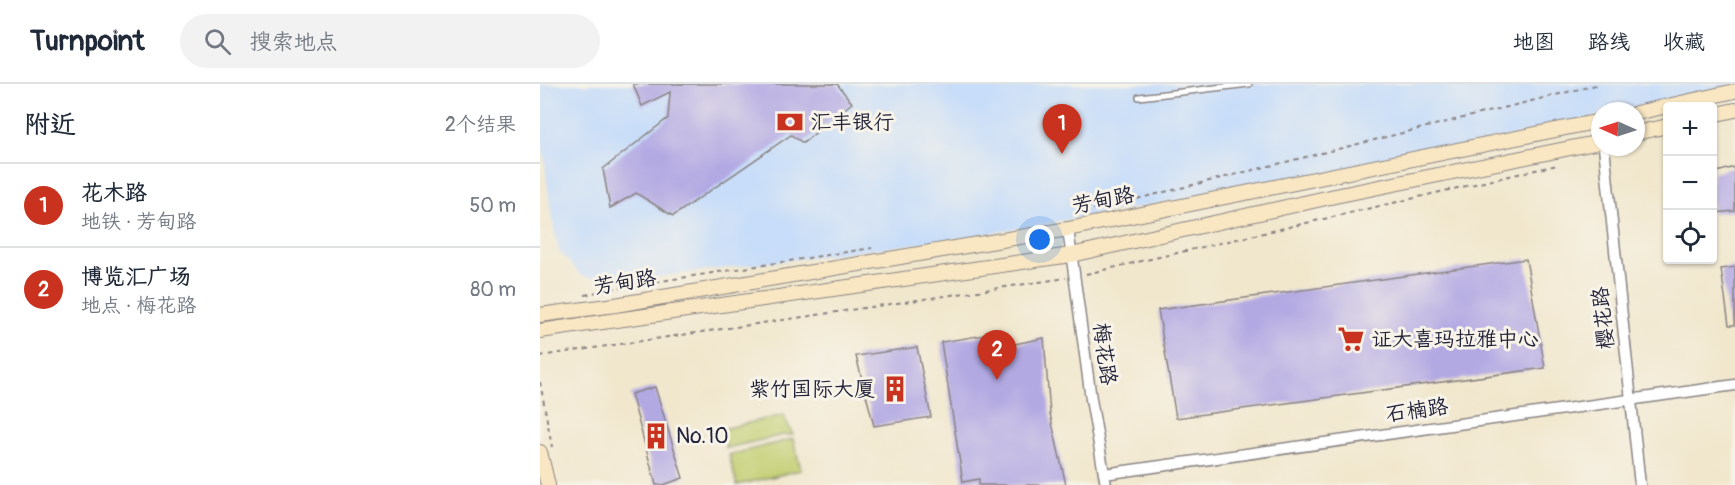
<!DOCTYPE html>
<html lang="zh">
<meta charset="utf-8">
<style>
:root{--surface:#fff;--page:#f2f2f3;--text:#1f2937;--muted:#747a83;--line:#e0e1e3;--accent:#c8321e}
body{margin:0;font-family:Pangolin,"LXGW WenKai TC",sans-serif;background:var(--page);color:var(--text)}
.controls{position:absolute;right:18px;top:18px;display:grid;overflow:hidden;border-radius:6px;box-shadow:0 2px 4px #0004}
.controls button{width:54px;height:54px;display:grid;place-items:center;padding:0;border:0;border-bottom:2px solid var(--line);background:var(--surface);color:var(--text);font:30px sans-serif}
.compass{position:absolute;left:1051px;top:18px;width:54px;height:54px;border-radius:50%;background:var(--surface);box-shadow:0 2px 4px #0004;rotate:273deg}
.you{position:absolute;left:500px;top:156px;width:21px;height:21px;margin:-15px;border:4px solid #fff;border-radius:50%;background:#1a73e8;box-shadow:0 0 0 9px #1a73e833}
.badge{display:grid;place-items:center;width:39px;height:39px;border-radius:50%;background:var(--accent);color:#fff;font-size:20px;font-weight:700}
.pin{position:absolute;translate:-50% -50px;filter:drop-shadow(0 2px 3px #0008)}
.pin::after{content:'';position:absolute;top:32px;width:21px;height:18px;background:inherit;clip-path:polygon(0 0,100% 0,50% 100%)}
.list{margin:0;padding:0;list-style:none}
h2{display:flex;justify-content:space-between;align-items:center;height:78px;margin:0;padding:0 24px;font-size:26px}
h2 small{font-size:20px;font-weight:400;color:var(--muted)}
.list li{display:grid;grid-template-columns:39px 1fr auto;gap:18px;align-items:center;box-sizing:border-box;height:84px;padding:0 24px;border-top:2px solid var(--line)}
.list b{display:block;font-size:22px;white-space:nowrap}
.list p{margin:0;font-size:20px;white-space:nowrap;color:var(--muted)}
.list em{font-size:20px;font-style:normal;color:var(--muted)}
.icon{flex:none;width:33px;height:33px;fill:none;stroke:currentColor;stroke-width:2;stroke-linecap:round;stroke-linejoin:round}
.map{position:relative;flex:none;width:1195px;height:401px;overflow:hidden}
header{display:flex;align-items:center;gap:36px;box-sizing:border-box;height:84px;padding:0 30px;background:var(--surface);border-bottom:2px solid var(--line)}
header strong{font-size:28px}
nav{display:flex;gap:33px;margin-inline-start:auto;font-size:21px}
.search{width:420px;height:54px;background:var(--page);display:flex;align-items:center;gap:15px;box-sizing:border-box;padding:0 21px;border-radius:33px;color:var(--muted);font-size:22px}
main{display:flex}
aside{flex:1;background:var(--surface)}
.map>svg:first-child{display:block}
.built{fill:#c7ddf9}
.green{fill:#c1ce70;stroke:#727856;stroke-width:1.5}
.building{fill:#b2a9e3}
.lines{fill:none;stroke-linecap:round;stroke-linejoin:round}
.service-casing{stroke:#8a8484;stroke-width:8}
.minor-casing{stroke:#8a8484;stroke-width:13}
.secondary-casing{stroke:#8a8484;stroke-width:16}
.path{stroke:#8a8484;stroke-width:2;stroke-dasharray:4.5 4.5;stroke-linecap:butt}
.service{stroke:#fff;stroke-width:5}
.minor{stroke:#fff;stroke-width:10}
.secondary{stroke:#f9e7c3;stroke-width:14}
.labels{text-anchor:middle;stroke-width:6;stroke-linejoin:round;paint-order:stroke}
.poi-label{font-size:21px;fill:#22223b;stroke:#f7f3e8;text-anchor:start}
.street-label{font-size:21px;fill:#22223b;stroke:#f7f3e8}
</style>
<header>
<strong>Turnpoint</strong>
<div class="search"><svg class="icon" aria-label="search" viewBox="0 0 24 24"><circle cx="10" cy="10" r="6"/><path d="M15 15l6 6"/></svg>搜索地点</div>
<nav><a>地图</a><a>路线</a><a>收藏</a></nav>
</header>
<main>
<aside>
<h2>附近<small>2个结果</small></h2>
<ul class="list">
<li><span class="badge">1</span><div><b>花木路</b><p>地铁 · 芳甸路</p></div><em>50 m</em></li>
<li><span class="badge">2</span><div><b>博览汇广场</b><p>地点 · 梅花路</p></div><em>80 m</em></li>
</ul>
</aside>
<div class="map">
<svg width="1195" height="401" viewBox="0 0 1195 401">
<rect width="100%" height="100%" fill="#f7f3e8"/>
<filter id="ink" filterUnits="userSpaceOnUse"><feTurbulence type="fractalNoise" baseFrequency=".0167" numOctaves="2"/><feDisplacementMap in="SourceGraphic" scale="12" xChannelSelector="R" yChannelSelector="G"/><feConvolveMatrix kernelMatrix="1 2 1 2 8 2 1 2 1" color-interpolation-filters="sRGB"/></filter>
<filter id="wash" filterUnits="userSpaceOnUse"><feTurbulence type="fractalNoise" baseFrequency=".008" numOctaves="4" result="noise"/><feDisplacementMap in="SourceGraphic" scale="24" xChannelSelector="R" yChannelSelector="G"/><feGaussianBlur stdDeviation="1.35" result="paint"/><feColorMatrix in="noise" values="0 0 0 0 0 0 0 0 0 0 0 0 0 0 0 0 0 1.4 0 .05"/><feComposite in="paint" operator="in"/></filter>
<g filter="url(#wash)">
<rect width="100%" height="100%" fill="#f1e7cd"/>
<path class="built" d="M0 0H1195V1L1080 27H1060V32L852 79 428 153 71 199 41 191 19 167 11 130 0 40Z"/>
<path class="green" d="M243 331 253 351H243L186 364 182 345Z
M253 355 261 386 197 401 189 371Z"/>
<g id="blocks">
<path class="building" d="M93 0H297L312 19 263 59 251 51 133 132 96 109 70 124 63 85 128 34 130 8 102 22Z
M1195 83V127L1173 129V89Z
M986 175 1005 284 636 334 618 226Z
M1195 183V241H1189L1181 185Z
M463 248 465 262 504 254 510 330 526 401H439V395L423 398 401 258Z
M377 263 391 333 334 342 316 272Z
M115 303 143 394 123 401H116L91 310Z"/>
</g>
</g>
<g filter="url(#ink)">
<use href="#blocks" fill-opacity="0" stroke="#8a8484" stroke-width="1.5"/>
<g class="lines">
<g class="service-casing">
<path id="service" d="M599 13 709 0"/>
</g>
<g class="minor-casing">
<path id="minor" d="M1064 63 1100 401
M528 145 551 315 566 401
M564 390 1195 301"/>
</g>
<g class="secondary-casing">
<path id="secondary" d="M1096 29 1195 7
M1172 31 1195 26
M1096 49 1128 42
M0 231 75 221 528 145 1060 37
M0 247 531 171 795 112 1060 58
M0 368 8 401"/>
</g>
<path class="path" d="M1075 67 1092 63
M536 130 1060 0
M546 190 1017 81
M45 211 70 205 332 164
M0 272 526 194
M0 298 12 363"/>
<use href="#service" class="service"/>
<use href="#minor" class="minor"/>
<use href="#secondary" class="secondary"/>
</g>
</g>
<defs>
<g id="bank-bare" transform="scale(2.07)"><path d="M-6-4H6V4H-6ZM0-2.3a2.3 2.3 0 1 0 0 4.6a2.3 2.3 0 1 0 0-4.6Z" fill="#c8321e" stroke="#f7f3e8" stroke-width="2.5" paint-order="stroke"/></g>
<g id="supermarket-bare" transform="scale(2.07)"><path d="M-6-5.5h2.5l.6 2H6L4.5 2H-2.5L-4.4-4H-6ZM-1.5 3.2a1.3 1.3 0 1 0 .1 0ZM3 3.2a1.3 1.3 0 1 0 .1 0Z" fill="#c8321e" stroke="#f7f3e8" stroke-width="2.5" paint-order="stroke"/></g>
<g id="building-bare" transform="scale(2.07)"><path d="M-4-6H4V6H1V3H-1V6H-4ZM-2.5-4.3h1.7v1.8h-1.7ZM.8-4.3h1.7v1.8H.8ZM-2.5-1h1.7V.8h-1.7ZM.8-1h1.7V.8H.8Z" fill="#c8321e" stroke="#f7f3e8" stroke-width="2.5" paint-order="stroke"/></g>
</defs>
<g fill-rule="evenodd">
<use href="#bank-bare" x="250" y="38"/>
<use href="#supermarket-bare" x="811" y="255"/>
<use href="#building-bare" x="355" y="305"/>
<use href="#building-bare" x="116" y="352"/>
</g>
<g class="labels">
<g class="poi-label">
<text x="270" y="45">汇丰银行</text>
<text x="831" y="262">证大喜玛拉雅中心</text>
<text x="335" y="312" text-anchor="end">紫竹国际大厦</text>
<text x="136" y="359">No.10</text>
</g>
<g class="street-label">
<text transform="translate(563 116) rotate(-11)" y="7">芳甸路</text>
<text transform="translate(85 198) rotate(-9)" y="7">芳甸路</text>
<text transform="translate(1063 234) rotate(-96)" y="7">樱花路</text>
<text transform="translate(565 270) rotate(82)" y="7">梅花路</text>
<text transform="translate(877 326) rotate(-8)" y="7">石楠路</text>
</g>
</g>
</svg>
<div class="controls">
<button>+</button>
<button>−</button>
<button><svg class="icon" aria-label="locate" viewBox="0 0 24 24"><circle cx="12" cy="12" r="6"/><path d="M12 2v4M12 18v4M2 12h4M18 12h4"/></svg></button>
</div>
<svg class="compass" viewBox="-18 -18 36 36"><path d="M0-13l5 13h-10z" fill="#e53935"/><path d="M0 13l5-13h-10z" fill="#747a83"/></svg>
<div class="you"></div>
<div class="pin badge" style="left:522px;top:70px">1</div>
<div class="pin badge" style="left:457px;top:296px">2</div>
</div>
</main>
